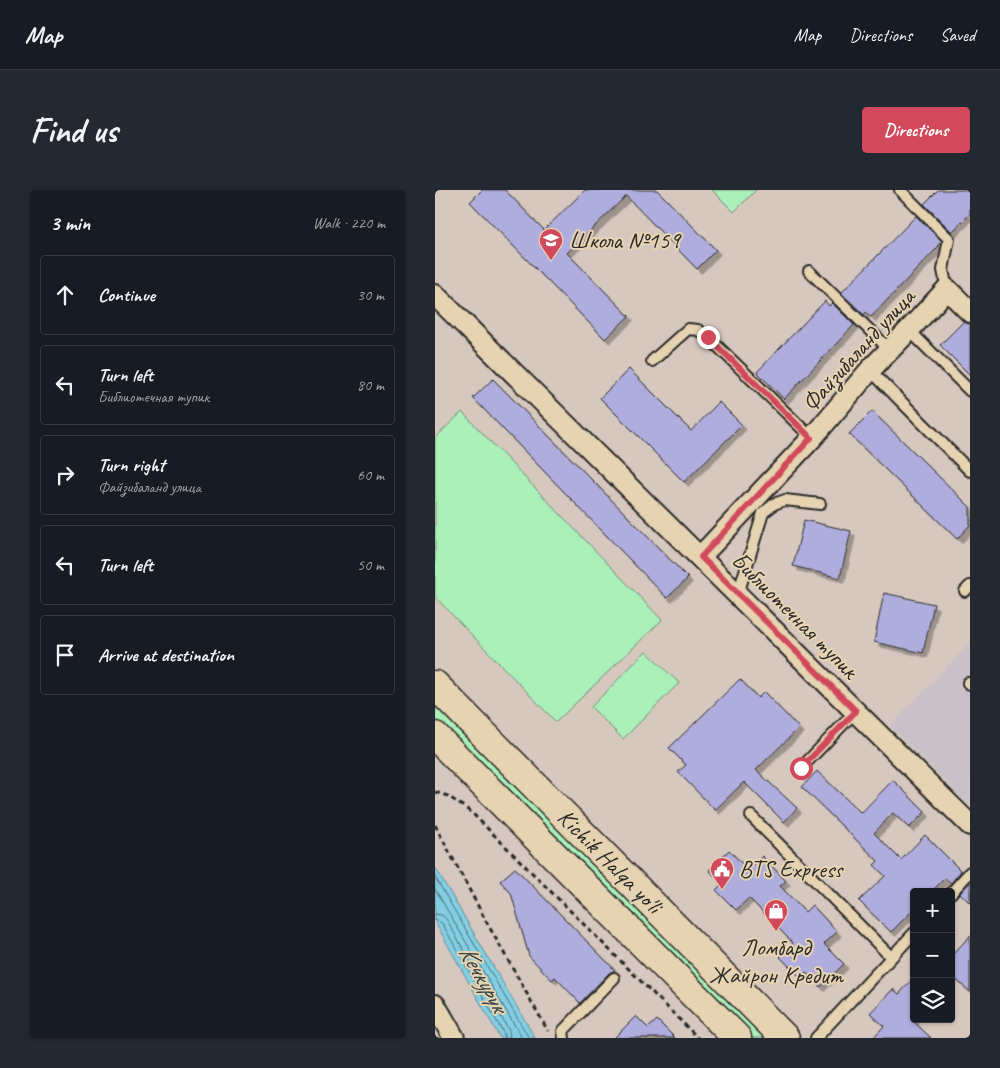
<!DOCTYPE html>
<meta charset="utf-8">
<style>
:root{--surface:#171b24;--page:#242831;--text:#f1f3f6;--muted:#9ea1a6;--line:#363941;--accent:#d1495b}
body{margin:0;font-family:Caveat,sans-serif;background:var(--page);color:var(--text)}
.controls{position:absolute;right:15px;bottom:15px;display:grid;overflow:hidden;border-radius:5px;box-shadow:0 1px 4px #0004}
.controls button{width:45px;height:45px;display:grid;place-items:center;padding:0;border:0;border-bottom:1px solid var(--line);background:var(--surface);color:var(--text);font:25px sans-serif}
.stop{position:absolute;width:15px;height:15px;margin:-11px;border:4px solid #d1495b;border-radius:50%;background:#fff}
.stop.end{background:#d1495b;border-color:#fff;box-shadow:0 1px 5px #0008}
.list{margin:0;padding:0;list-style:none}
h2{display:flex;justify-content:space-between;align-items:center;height:65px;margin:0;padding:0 20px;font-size:21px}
h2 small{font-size:16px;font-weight:400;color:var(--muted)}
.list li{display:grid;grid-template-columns:32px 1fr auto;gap:15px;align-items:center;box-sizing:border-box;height:80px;margin:0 10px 10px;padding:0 10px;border:1px solid var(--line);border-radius:5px}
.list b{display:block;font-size:19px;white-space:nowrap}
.list p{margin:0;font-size:16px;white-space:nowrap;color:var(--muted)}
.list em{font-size:16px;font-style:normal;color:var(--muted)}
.icon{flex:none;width:28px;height:28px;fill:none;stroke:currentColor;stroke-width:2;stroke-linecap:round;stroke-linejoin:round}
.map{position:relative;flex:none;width:535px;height:848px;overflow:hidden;border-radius:5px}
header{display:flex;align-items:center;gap:30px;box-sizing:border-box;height:70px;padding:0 25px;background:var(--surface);border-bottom:1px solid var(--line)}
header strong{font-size:24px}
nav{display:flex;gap:28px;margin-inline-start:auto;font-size:18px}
.intro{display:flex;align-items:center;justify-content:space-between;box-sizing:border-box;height:120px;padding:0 30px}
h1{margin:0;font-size:35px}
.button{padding:12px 22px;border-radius:5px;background:var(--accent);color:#fff;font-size:18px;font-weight:700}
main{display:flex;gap:30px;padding:0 30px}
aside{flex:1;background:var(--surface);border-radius:5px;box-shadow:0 1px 4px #0004}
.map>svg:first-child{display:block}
.built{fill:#cac0c8}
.green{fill:#abefb9;stroke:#6b8d72}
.water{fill:#83cee3;stroke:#608d99}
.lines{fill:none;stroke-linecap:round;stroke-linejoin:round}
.shore{stroke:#4e6c75;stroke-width:1}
.building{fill:#afadde;stroke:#2b2b2b;filter:url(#shadow)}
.service-casing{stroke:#2b2b2b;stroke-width:14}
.minor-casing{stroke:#2b2b2b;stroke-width:24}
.trunk-casing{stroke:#2b2b2b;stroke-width:31}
.path{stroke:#2b2b2b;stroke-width:3;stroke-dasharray:5 4;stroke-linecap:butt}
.service{stroke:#e6d3b1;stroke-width:10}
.minor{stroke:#e6d3b1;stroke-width:20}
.trunk{stroke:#e6d3b1;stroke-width:28}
.route{stroke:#d1495b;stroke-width:6}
.labels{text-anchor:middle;stroke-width:4;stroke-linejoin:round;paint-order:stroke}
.poi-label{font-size:24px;fill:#2b2b2b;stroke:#e6d3b1;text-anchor:start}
.street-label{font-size:24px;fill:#2b2b2b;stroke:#e6d3b1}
.water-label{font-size:25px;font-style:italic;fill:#384347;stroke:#e6d3b1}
</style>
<header>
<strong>Map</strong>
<nav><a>Map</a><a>Directions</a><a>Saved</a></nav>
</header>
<div class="intro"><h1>Find us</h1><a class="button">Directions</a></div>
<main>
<aside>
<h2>3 min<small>Walk · 220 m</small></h2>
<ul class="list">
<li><svg class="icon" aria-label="ahead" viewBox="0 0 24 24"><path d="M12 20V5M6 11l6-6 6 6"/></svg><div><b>Continue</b></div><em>30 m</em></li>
<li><svg class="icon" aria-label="left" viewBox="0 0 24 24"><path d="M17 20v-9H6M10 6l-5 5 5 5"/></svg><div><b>Turn left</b><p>Библиотечная тупик</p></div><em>80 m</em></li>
<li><svg class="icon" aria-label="right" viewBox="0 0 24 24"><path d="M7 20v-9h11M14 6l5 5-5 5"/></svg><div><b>Turn right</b><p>Файзибаланд улица</p></div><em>60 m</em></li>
<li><svg class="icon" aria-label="left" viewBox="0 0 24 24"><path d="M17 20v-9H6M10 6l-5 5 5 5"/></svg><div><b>Turn left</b></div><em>50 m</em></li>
<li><svg class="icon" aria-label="arrive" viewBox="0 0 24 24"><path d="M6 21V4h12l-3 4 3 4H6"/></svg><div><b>Arrive at destination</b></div></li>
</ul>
</aside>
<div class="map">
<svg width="535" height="848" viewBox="0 0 535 848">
<defs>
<filter id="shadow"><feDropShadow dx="4.5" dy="4.5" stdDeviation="0" flood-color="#0004"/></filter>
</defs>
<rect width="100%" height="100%" fill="#d6c8be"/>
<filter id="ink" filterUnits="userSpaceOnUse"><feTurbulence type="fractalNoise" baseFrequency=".02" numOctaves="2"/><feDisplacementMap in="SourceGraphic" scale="10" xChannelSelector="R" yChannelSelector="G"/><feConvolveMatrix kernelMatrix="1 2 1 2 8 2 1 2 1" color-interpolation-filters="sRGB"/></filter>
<g filter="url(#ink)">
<path class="built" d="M535 453V616L455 536Z"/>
<path class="green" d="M277 0H321L299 22Z
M27 222 227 430 121 532 0 407V248Z
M211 461 244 493 188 549 156 517Z
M0 510 331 848H318L0 529Z"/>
<path class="water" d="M0 677 92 834 100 848H65L0 732Z"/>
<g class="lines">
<path class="shore" d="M0 687 94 848
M0 699 87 848
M0 724 7 725 12 730 74 841 75 848
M0 730 7 733 69 844V848"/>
</g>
<path class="building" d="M47 0H70L109 40 150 0H222L281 60 262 79 191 6 132 63 194 126 170 149 35 12Z
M503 0H535V24L517 42 489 14Z
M481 26 507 51 503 55 504 56 436 127 431 122 429 125 406 103Z
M390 111 394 116 397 113 419 135 349 209 322 182Z
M528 132 535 134V185L505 155Z
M194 179 256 241 284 212 307 235 249 292 165 208Z
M58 189 253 388 232 408 38 208Z
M437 221 535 317V335L522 349 414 244Z
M369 330 416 341 405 388 358 376Z
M449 403 499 414 488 463 439 452Z
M305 489 323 508 329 502 364 538 321 580 362 618 349 632 309 592 280 620 243 582 251 575 234 558Z
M382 581 426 623 458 590 490 622 474 638 458 623 439 643 466 670 490 645 526 681 516 693 510 688 496 702H479V719L456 742 424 711 450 686 439 675 443 671 367 597Z
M294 660 313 680 327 666 351 691 345 696 370 722 377 715 402 742 389 754 409 774 385 797 371 782 365 787 345 767 358 753 314 708 301 720 281 700 287 694 274 680Z
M80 678 180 780 174 783 145 813 120 787 117 790 94 766 76 703 65 691Z
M535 692V713L525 703Z
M535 746V802L516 785V766Z
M479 788V832L496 848H438L449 836 435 823 458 799 464 804Z
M201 826 213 838 222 830 240 848H179Z"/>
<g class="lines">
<g class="service-casing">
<path id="service" d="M465 0 514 49 508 80 512 99
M374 81 455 160
M474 140 535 201
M217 171 253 139 263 140 273 147 377 248
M435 180 535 281
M530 401 535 396
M303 404 328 323 339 314 350 310 385 314
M533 493 535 494
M366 578 421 521
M316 626 456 767
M516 703 535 682
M129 848 128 841 179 788
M381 848 479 743"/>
</g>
<g class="minor-casing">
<path id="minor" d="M0 105 535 635
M265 367 377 248 435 180 474 140 512 99 535 122
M0 815 19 848"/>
</g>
<g class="trunk-casing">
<path id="trunk" d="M0 495 350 848
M0 546 302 848"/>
</g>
<path class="path" d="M0 602 13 606 36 622 263 848
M0 635 52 733 113 841"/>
<use href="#service" class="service"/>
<use href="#minor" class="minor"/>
<use href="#trunk" class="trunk"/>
</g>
</g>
<g class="lines" filter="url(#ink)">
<path class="route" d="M273 147 376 248 266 367 421 521 366 578"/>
</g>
<defs>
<g id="school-pin" transform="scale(1.25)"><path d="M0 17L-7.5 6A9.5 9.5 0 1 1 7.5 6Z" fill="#d1495b" stroke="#e6d3b1"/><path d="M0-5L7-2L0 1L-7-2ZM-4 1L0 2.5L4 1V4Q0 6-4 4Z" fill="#fff"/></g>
<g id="civic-pin" transform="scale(1.25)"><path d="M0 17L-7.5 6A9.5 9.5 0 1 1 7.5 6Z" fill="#d1495b" stroke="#e6d3b1"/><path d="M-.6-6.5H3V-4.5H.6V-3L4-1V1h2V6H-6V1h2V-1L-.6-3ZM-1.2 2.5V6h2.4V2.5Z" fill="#fff"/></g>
<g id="shop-pin" transform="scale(1.25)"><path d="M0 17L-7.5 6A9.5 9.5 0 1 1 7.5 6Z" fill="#d1495b" stroke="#e6d3b1"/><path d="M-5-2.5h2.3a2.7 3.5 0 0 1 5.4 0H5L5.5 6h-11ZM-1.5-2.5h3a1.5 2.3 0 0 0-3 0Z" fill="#fff"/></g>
</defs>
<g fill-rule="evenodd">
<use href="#school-pin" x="116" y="50"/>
<use href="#civic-pin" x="287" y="679"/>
<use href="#shop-pin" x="341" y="721"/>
</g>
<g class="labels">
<g class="poi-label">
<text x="134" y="58">Школа №159</text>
<text x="304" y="687">BTS Express</text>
<text x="341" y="765" text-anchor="middle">Ломбард<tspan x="341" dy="28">Жайрон Кредит</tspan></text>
</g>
<g class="street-label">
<text transform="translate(423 160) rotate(-48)" y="8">Файзибаланд улица</text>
<text transform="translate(360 425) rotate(45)" y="8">Библиотечная тупик</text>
<text transform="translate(175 671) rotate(45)" y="8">Kichik Halqa yo'li</text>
</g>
<g class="water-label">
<text transform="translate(49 788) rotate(60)" y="9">Кечкурук</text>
</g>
</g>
</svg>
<div class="controls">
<button>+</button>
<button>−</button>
<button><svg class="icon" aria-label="layers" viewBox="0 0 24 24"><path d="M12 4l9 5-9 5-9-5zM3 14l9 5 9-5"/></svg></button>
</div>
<div class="stop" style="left:366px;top:578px"></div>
<div class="stop end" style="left:273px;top:147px"></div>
</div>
</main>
